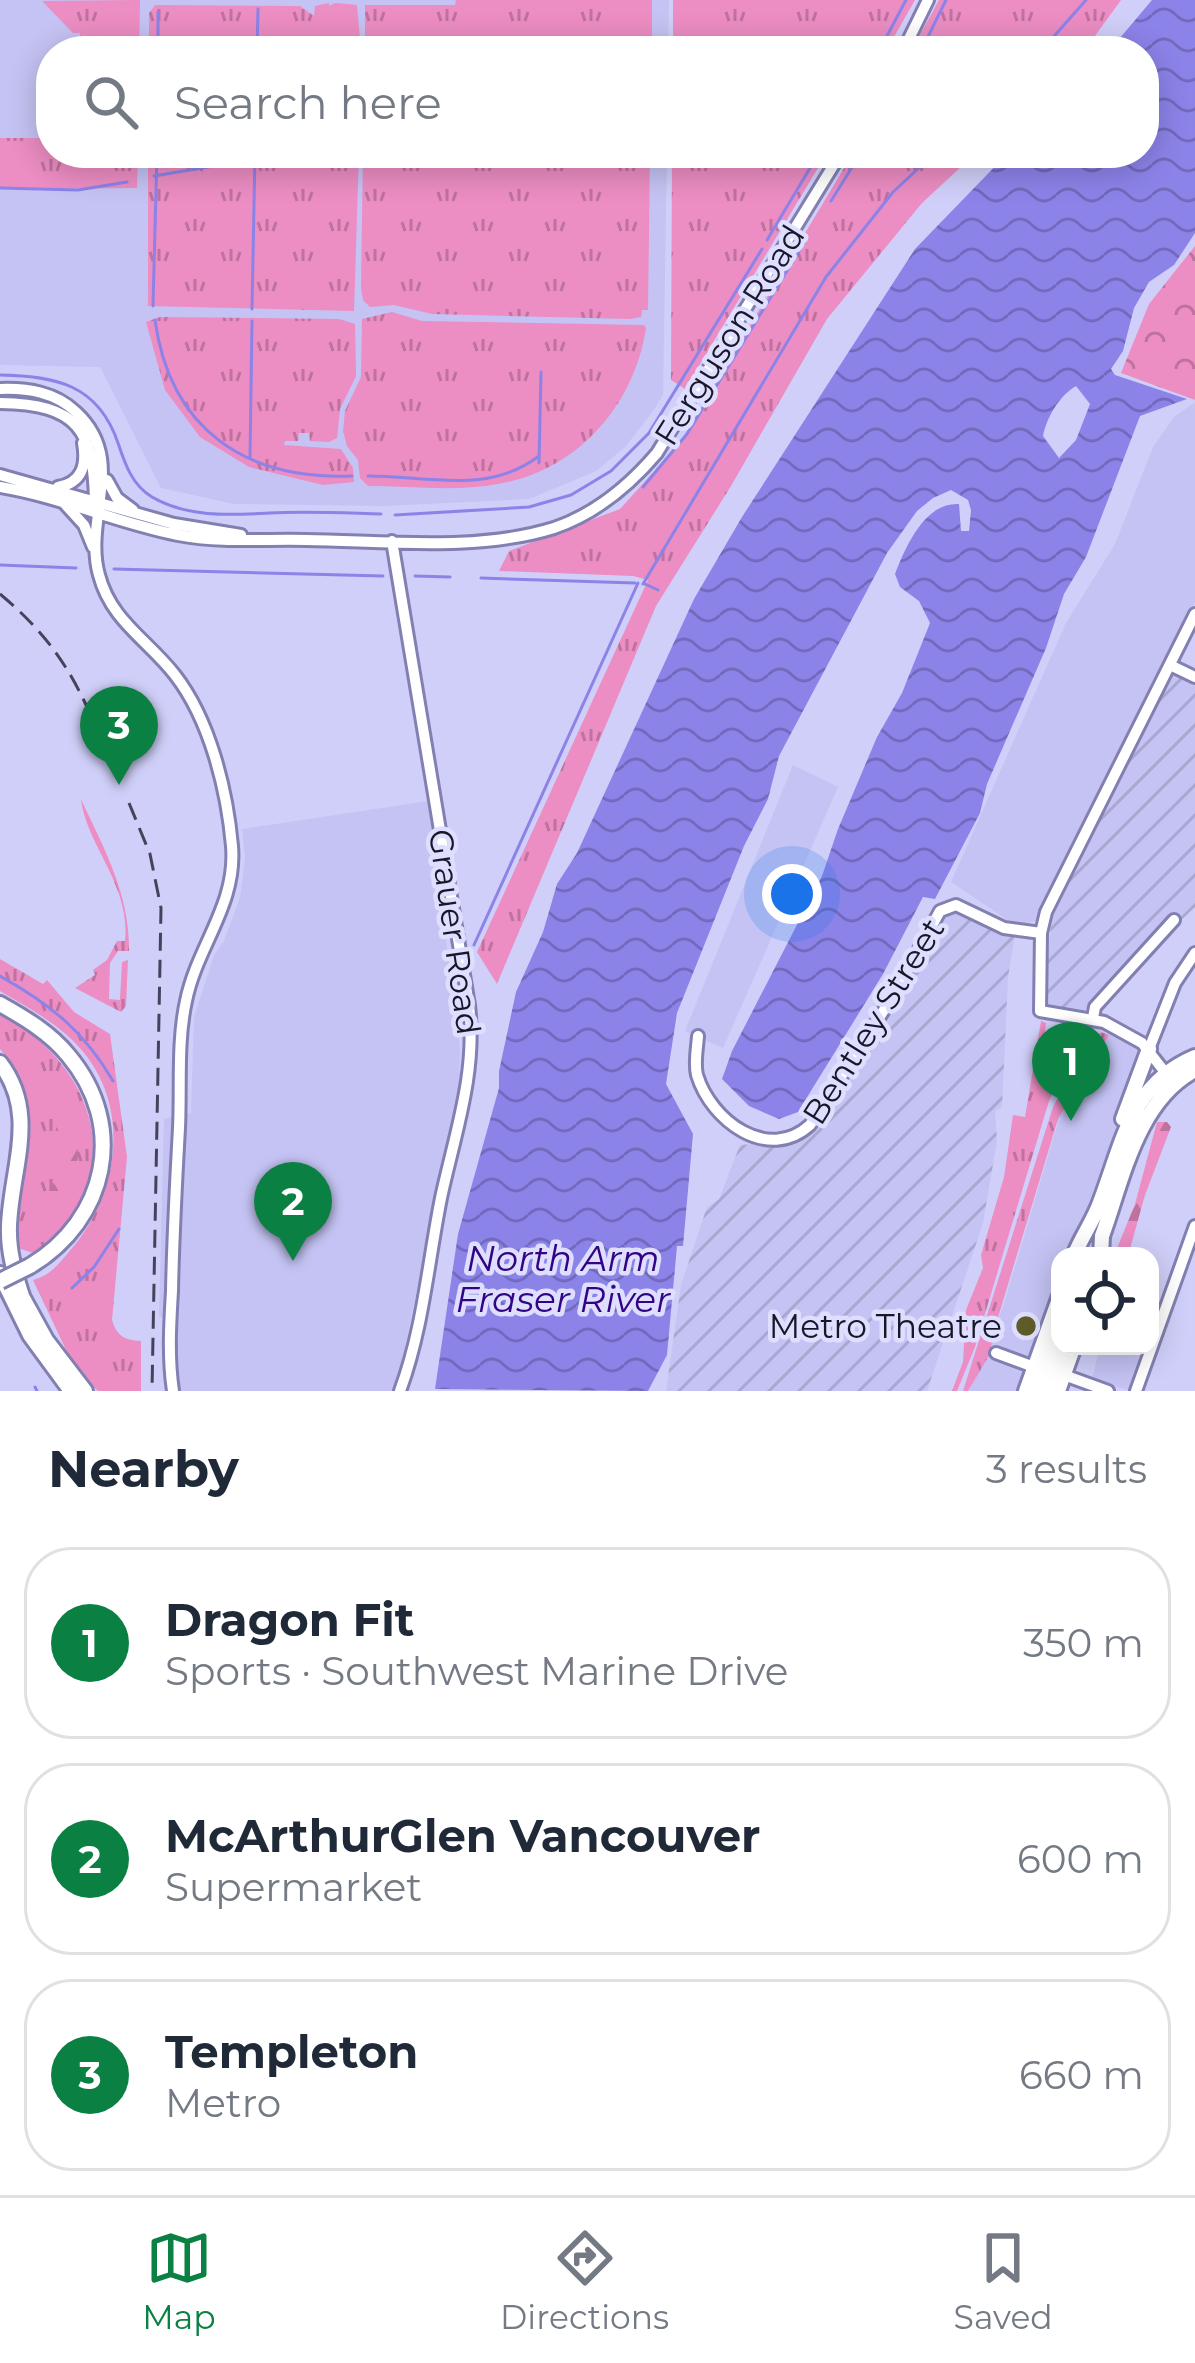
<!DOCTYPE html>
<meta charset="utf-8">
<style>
:root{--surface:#fff;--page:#f6f6f7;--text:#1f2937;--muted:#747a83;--line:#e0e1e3;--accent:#0b8043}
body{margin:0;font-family:Montserrat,sans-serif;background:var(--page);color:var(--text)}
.controls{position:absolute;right:36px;bottom:36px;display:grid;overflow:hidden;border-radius:24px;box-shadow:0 6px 30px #0003}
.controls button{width:108px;height:108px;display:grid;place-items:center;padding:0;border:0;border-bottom:3px solid var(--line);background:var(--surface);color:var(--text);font:60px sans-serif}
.you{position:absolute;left:792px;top:894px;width:42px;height:42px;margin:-30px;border:9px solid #fff;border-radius:50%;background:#1a73e8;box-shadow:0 0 0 18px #1a73e833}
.badge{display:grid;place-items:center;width:78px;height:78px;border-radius:50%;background:var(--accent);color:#fff;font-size:39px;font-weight:700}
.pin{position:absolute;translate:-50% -99px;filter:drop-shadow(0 3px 6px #0008)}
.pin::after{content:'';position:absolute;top:63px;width:42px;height:36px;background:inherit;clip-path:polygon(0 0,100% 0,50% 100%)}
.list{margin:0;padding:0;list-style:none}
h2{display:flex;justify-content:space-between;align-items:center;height:156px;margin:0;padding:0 48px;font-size:51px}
h2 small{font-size:39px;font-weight:400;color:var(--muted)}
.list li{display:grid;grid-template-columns:78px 1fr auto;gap:36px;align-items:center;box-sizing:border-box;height:192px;margin:0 24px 24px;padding:0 24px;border:3px solid var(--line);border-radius:48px}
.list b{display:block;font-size:45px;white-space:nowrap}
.list p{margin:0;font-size:39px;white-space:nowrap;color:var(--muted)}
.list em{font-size:39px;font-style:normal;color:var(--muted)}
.icon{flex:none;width:66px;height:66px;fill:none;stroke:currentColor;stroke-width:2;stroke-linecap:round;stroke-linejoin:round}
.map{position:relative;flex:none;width:1195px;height:1391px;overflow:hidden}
.search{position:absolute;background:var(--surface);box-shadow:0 6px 30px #0003;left:36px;right:36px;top:36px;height:132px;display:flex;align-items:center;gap:30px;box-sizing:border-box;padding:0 42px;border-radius:48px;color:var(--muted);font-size:45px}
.sheet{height:804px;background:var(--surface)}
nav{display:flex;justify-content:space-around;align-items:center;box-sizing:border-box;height:168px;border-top:3px solid var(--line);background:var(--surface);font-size:33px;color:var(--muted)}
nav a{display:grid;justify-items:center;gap:6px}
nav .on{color:var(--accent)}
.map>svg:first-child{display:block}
.built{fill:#c4c3f3}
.industrial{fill:url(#industrial-furrows)}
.grass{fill:url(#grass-tufts)}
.forest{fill:url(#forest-firs)}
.park{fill:url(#park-crowns)}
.water{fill:url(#water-waves);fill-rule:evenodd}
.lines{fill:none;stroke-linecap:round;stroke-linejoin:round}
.stream{stroke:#8c83e9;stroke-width:3}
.minor-casing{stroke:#8280b1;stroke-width:16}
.major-casing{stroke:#8280b1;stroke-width:20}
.minor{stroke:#fff;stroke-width:10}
.major{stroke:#fff;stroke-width:14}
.rail{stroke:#45435c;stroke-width:3;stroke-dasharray:18 9;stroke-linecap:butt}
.major-bridge-casing{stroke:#8280b1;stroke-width:20;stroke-linecap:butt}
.major-bridge{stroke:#fff;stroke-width:14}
.poi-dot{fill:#5f5c29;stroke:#dedefe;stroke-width:4.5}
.labels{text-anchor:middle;stroke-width:9;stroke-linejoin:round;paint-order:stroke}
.street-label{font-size:33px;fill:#181629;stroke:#dedefe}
.poi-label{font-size:33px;fill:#181629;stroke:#dedefe;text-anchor:end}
.water-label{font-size:36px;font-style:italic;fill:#320384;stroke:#dedefe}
</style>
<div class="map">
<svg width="1195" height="1391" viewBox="0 0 1195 1391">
<defs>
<pattern id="industrial-furrows" width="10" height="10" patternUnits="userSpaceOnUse" patternTransform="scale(3)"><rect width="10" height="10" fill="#c4c3f3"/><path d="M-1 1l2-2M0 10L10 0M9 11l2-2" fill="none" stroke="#a8a7d0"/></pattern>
<pattern id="grass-tufts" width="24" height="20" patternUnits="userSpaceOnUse" patternTransform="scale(3)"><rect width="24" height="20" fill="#ec8dc3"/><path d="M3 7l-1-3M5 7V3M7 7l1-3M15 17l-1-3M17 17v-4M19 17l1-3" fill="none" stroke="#be729e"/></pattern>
<pattern id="forest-firs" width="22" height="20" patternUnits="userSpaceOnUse" patternTransform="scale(3)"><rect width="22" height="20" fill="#ec8dc3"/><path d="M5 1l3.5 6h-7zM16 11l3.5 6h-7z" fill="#be729e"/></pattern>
<pattern id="park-crowns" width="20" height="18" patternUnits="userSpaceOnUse" patternTransform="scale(3)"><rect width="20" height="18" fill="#ec8dc3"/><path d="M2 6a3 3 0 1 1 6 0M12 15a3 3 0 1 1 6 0" fill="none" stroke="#be729e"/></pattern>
<pattern id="water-waves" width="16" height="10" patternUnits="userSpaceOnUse" patternTransform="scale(3)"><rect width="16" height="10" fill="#8c83e9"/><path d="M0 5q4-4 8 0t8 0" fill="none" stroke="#716abd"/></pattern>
</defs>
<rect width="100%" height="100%" fill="#d0cff9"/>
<path class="built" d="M0 0H669L668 51H51V153H667L663 395 651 414 625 447 596 471 529 499 384 506 234 504 161 488 100 367 0 365Z
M1195 402V602L1036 921 1015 925 951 882 1066 623 1115 544 1153 447 1174 417Z
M793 765 838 787 723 1048 685 1031Z
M428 801 460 1048 459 1084 401 1366 392 1391H178L176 1318 159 1317 164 1119 191 1113 194 1017 214 955 224 941 240 897 245 857 242 829Z
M1111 1032 1137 1049 1138 1065 1070 1256H1060V1284L1022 1391H969L1003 1307 1060 1116Z
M1100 1346H1145L1128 1390 1092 1379Z"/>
<path class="industrial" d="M1173 675 1195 684V907L1174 927 1166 926 1087 1010 1049 1008 1044 1001 1052 913Z
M952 910 998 932 1015 934 1008 977 1002 1107 995 1111 997 1141 983 1223 927 1391H666L681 1285 707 1207 719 1199 740 1145 798 1140 811 1130 942 914Z"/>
<path class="grass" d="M140 0 139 51H80V33H73L42 1Z
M456 0H652V51H365V5H455Z
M673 0H915L886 51H673Z
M939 0H1121L1084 51H911Z
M329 3V6L335 3 357 5 361 51H149V13L155 5 300 6 314 16 315 6Z
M0 138H51V153H138L137 188 0 189Z
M148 153H359L354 311 148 306Z
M363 153H650L648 310H642L641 317 630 319 432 314 394 305 370 307 363 300 361 287Z
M672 153H827L685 389 671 380Z
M853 153H976L922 203 827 319 731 486 656 606 497 984 477 952 648 580 633 576 499 571 509 551 620 509 679 444Z
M392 312 422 321 644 325 646 328C634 406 577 471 498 484 456 492 410 486 368 486L360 478 358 460 347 446 343 431 345 411 361 377 362 319Z
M160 317 339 319 355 324 356 376 340 409 337 438 329 442 310 441 309 433H299L298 441H285L284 445 341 449 353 468 354 482 323 485 249 467 200 437 165 390 146 322Z
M81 799C104 849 130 894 129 951H118L110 963 109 999 120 1000 122 962 128 960 126 1006 121 1012 75 988 95 975 93 970 107 960 117 941H125C131 885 86 845 81 799Z
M0 959 43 984 47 980 74 1012 110 1034 127 1157 112 1320C117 1336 124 1340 141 1341V1391H98L75 1369 33 1280C50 1275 56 1267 68 1253 115 1201 132 1118 88 1058 66 1028 31 1009 0 991Z
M0 1014C81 1056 128 1150 61 1229 54 1238 42 1246 33 1253L18 1248 16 1236C19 1161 55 1113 0 1049Z
M1041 1021 1046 1023C1044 1043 1039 1058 1060 1066L1081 1023 1093 1026 1065 1067 1049 1101 975 1347 957 1391H952L963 1362 966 1310 983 1268 981 1255 1004 1177 1013 1115 1025 1117Z
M1101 1032 1109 1035 1058 1119 993 1334 990 1354 968 1391H963L1053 1107 1078 1059Z"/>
<path class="forest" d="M59 1097 71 1103C83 1157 83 1187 40 1227L34 1224C38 1198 57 1188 61 1162 64 1137 47 1122 59 1097Z
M1157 1122H1167L1171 1127 1145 1195 1128 1256H1114L1135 1204Z"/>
<path class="park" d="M1195 246V400L1121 373 1149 304Z"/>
<path class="water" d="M1152 0H1195V233L1174 265 1149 282 1134 308 1123 351 1111 369 1115 375 1187 399 1140 416 1086 557 1064 594 1046 648 987 784 980 813 935 899 923 897 883 974 798 1112 779 1119 749 1106 722 1079 732 1051 822 876 838 829 877 737 902 693 930 623 919 601 900 587 895 574C906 546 925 502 959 504L961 531H969L971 510 968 500 951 490 933 498 917 511 887 553 779 756 768 799 744 846 677 1013 666 1084 693 1134 683 1246H677L667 1355 648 1391 435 1389 458 1234 499 1088V1071L516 992 543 932 557 884 577 853 694 599 742 517 915 249 1008 153H1144V51H1109ZM1076 386 1090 404 1076 440 1059 458 1043 436C1047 417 1059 396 1076 386Z"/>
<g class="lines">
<path class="stream" d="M158 51V12
M257 51 258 9
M879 51 906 0
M921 51 946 0
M1041 51 1086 0
M154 176 255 159 327 153
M0 188 78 190 127 182
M831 201 861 153
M767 240 819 153
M153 306 157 153
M252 309 255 153
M155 320C170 429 245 480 352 476
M0 375C55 376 98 384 118 443 125 464 132 485 152 497 188 518 230 515 270 513 307 511 344 513 381 514
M250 457 252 321
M539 463 541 372
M368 476C428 476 488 495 539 456
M643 487 687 434 807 238
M395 515 529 507 571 495 611 471 649 433 762 249
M0 565 76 568
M114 569 383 576
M415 576 450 577
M481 578 635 583
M643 584 826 277 893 192 935 153
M645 584 658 590
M474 945 638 583
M0 976C50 1004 84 1031 113 1081
M72 1288 94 1267 119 1229
M35 1387 37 1391"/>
<g class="minor-casing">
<path id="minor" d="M903 51 928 0
M0 389C28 388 55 392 76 412 128 460 83 518 99 575 111 621 148 640 175 675 210 720 227 790 232 846 237 905 197 946 186 1001 177 1042 181 1086 179 1128 176 1182 173 1237 172 1291 170 1324 168 1358 173 1391
M0 403C78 404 94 430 95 503
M0 475 174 524 241 535
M107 480 117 498 133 510
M0 487C61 497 117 523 178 535 221 543 263 539 306 540 386 541 477 552 554 528 595 514 629 486 657 453L841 153
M58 487C82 483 87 465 83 443
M64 503 84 525 93 547
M392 541 469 1005C477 1073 455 1133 441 1198 428 1263 423 1329 400 1391
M1170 665 1195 677
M1093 1018 1095 1007 1174 920
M698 1036C697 1050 694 1063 697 1075 711 1121 768 1163 810 1125L893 996 940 911 956 905 1004 928 1041 933
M1149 1049 1175 983 1195 953
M1168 1076 1142 1043 1104 1022 1040 1011 1041 933 1046 912 1195 614
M996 1353 1034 1367
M1064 1375 1108 1391
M1136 1391 1195 1226"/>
</g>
<g class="major-casing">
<path id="major" d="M0 1004C25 1018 50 1033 68 1055 128 1126 107 1220 30 1266
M0 1063C39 1114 11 1168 9 1226 8 1251 15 1275 23 1299
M1123 1119 1149 1049
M1074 1256C1081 1238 1092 1223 1099 1205 1123 1144 1129 1085 1195 1057
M1101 1256 1102 1236C1123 1178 1137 1101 1195 1070
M0 1274 30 1335 71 1391
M19 1291 46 1340 85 1391
M1026 1391 1060 1296
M1036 1391 1060 1325
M1046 1391 1063 1346
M1058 1391 1074 1346"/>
</g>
<use href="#minor" class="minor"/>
<use href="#major" class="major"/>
<path class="rail" d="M0 594C63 647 79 687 111 761
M129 803 150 854 161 908 152 1391"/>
<g class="major-bridge-casing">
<path id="major-bridge" d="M0 1281 30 1266"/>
</g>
<use href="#major-bridge" class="major-bridge"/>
</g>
<circle class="poi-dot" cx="1026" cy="1326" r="12"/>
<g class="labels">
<g class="street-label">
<text transform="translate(729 335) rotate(-58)" y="12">Ferguson Road</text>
<text transform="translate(455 932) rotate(82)" y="12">Grauer Road</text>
<text transform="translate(873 1021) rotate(-58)" y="12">Bentley Street</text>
</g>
<g class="poi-label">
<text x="1002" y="1338">Metro Theatre</text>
</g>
<g class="water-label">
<text x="563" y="1271">North Arm<tspan x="563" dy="41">Fraser River</tspan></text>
</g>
</g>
</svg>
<div class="controls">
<button><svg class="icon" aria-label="locate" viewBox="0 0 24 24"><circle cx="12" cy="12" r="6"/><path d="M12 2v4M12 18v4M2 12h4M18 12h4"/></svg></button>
</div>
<div class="you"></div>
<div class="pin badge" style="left:1071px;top:1121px">1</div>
<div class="pin badge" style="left:293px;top:1261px">2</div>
<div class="pin badge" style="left:119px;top:785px">3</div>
<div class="search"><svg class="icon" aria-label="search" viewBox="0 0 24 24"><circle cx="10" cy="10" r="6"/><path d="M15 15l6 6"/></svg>Search here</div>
</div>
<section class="sheet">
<h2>Nearby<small>3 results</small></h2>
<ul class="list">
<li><span class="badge">1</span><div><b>Dragon Fit</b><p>Sports · Southwest Marine Drive</p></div><em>350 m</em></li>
<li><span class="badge">2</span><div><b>McArthurGlen Vancouver</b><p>Supermarket</p></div><em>600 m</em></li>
<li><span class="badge">3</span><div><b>Templeton</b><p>Metro</p></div><em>660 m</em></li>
</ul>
</section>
<nav>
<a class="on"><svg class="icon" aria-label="map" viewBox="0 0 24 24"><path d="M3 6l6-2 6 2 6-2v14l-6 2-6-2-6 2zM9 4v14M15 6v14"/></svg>Map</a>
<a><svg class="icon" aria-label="directions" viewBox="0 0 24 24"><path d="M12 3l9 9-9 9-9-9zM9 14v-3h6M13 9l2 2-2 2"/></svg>Directions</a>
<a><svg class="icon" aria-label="saved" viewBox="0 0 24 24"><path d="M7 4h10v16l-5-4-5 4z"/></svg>Saved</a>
</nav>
